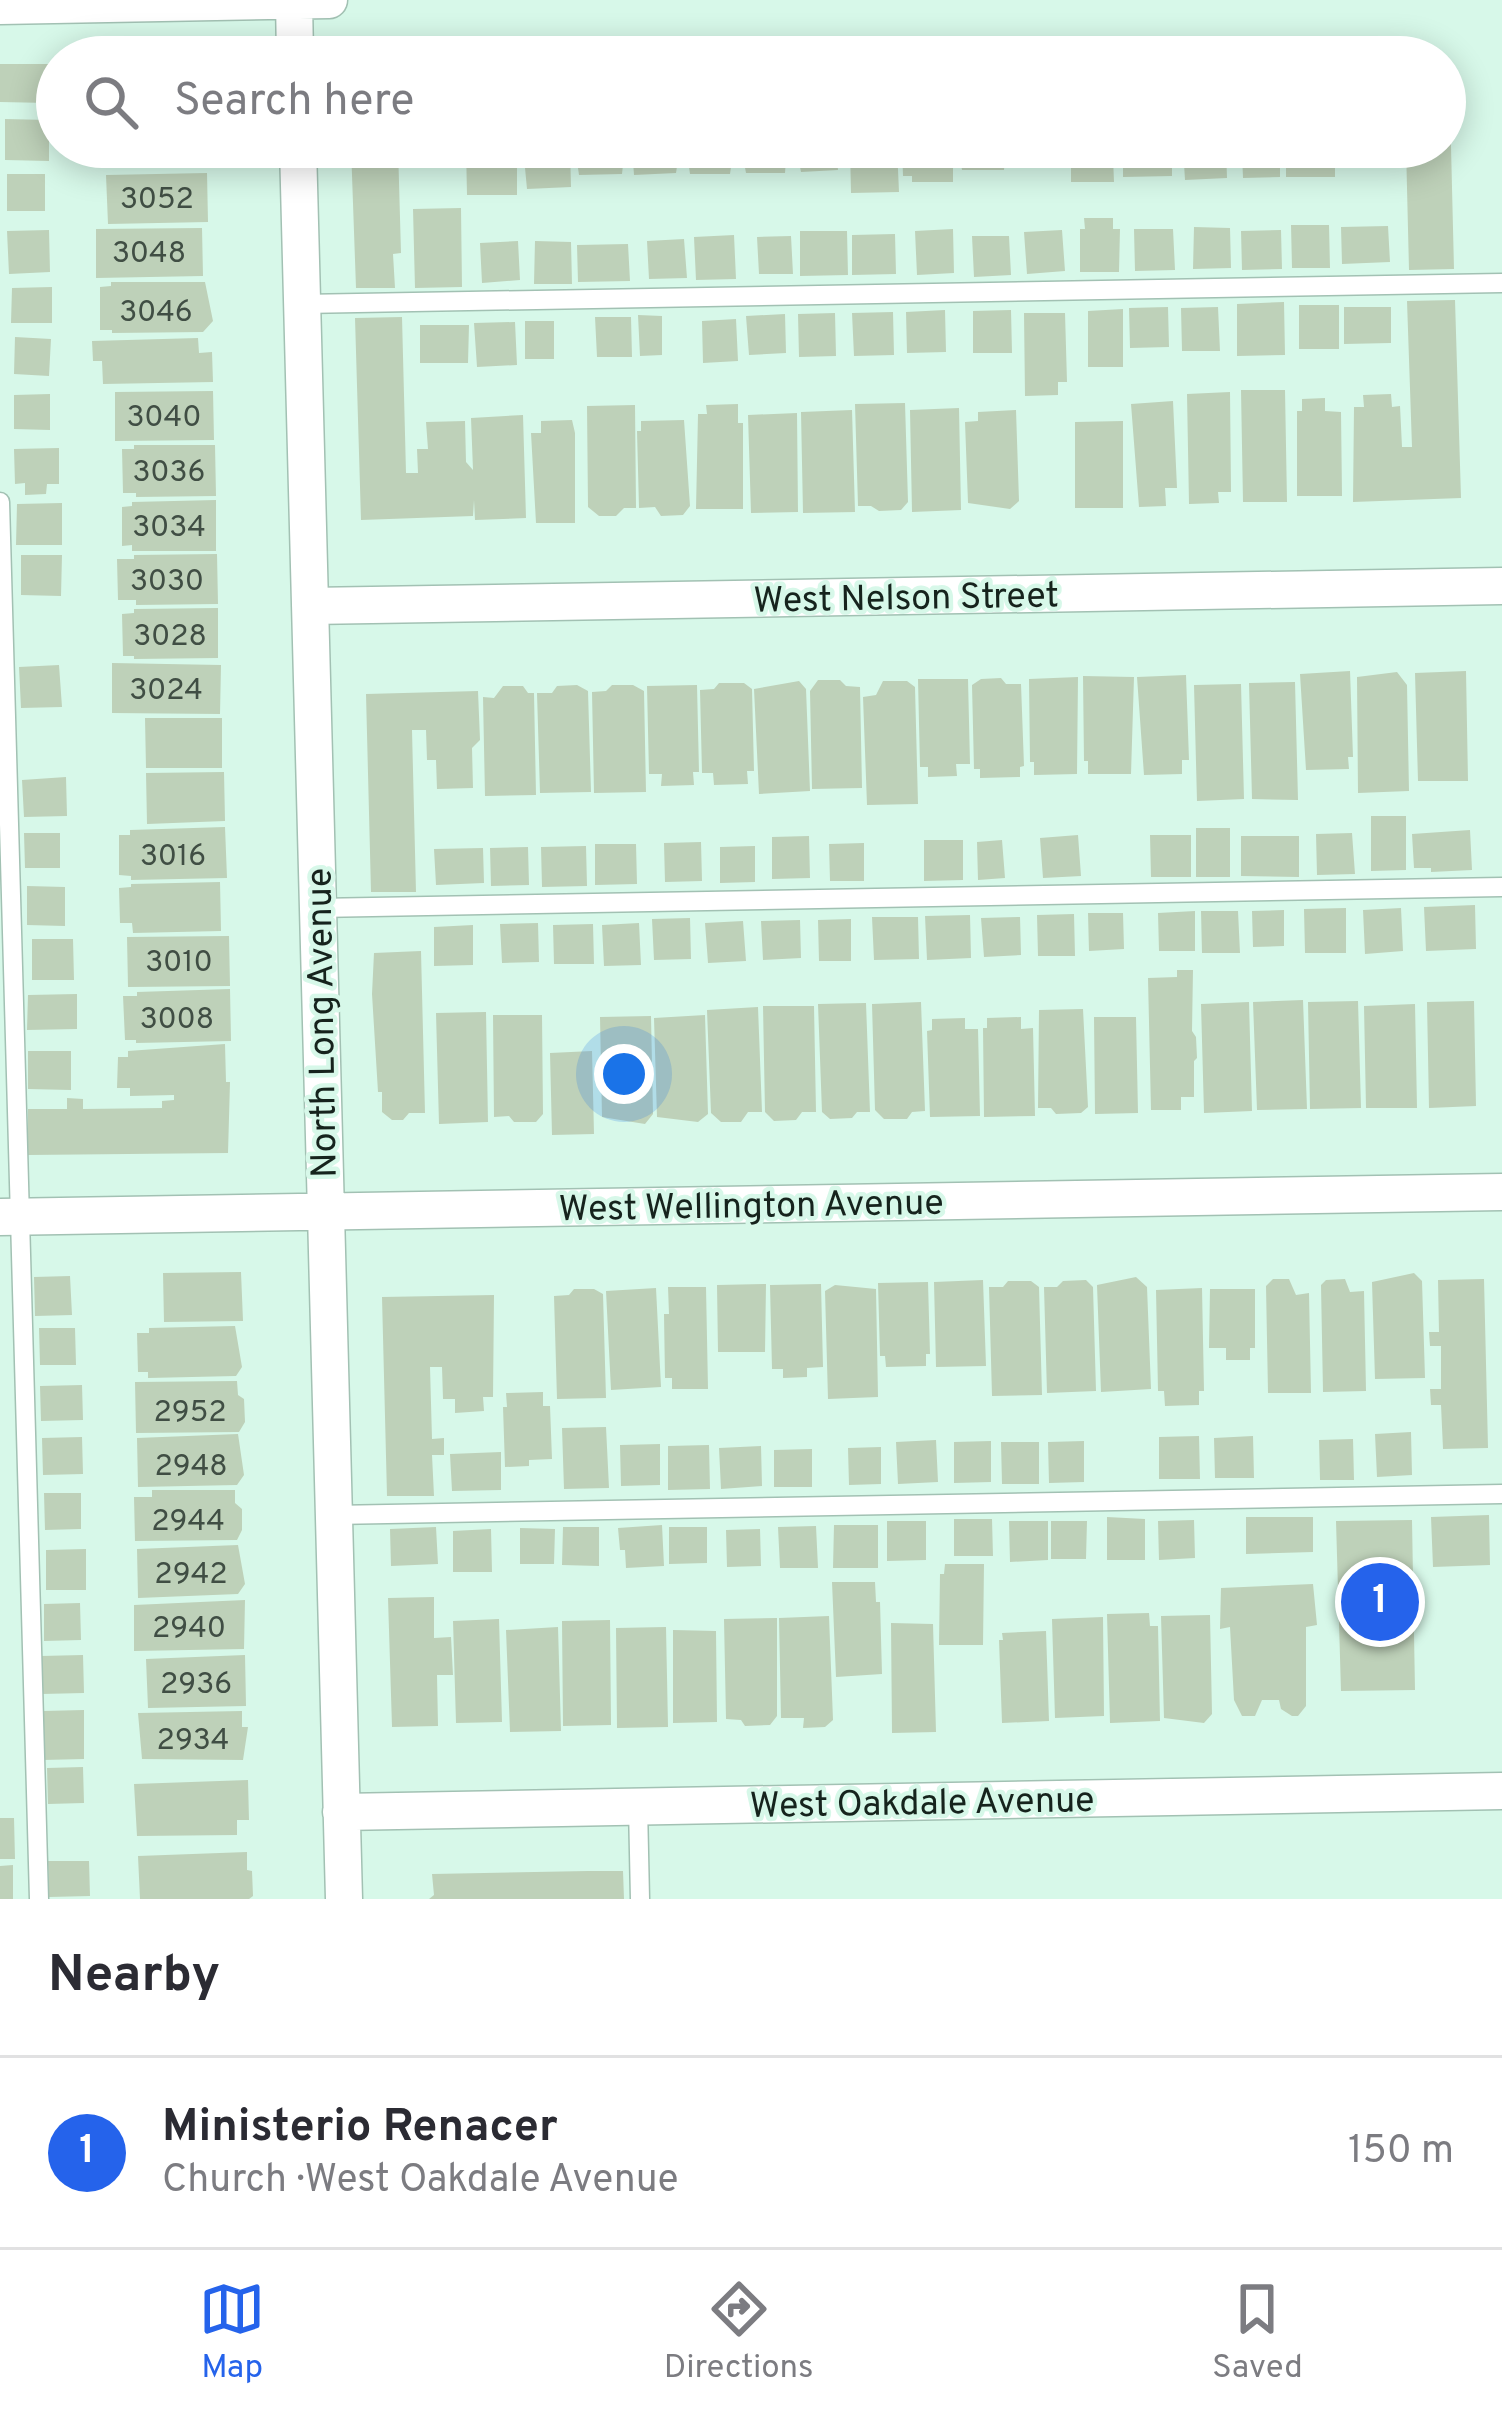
<!DOCTYPE html>
<meta charset="utf-8">
<style>
:root{--surface:#fff;--page:#f2f2f3;--text:#2b2b33;--muted:#7c7c81;--line:#e1e1e2;--accent:#2563eb}
body{margin:0;font-family:Overpass,sans-serif;background:var(--page);color:var(--text)}
.you{position:absolute;left:624px;top:1074px;width:42px;height:42px;margin:-30px;border:9px solid #fff;border-radius:50%;background:#1a73e8;box-shadow:0 0 0 18px #1a73e833}
.badge{display:grid;place-items:center;width:78px;height:78px;border-radius:50%;background:var(--accent);color:#fff;font-size:39px;font-weight:700}
.pin{position:absolute;translate:-50% -50%;border:6px solid #fff;box-shadow:0 3px 12px #0006}
.list{margin:0;padding:0;list-style:none}
h2{display:flex;justify-content:space-between;align-items:center;height:156px;margin:0;padding:0 48px;font-size:51px}
h2 small{font-size:39px;font-weight:400;color:var(--muted)}
.list li{display:grid;grid-template-columns:78px 1fr auto;gap:36px;align-items:center;box-sizing:border-box;height:192px;padding:0 48px;border-top:3px solid var(--line)}
.list b{display:block;font-size:45px;white-space:nowrap}
.list p{margin:0;font-size:39px;white-space:nowrap;color:var(--muted)}
.list em{font-size:39px;font-style:normal;color:var(--muted)}
.icon{flex:none;width:66px;height:66px;fill:none;stroke:currentColor;stroke-width:2;stroke-linecap:round;stroke-linejoin:round}
.map{position:relative;flex:none;width:1502px;height:1899px;overflow:hidden}
.search{position:absolute;background:var(--surface);box-shadow:0 6px 30px #0003;left:36px;right:36px;top:36px;height:132px;display:flex;align-items:center;gap:30px;box-sizing:border-box;padding:0 42px;border-radius:66px;color:var(--muted);font-size:45px}
.sheet{height:348px;background:var(--surface)}
nav{display:flex;justify-content:space-around;align-items:center;box-sizing:border-box;height:168px;border-top:3px solid var(--line);background:var(--surface);font-size:33px;color:var(--muted)}
nav a{display:grid;justify-items:center;gap:6px}
nav .on{color:var(--accent)}
.map>svg:first-child{display:block}
.building{fill:#bed1b9}
.lines{fill:none;stroke-linecap:round;stroke-linejoin:round}
.lane-casing{stroke:#a2c1b3;stroke-width:21}
.street-casing{stroke:#a2c1b3;stroke-width:39}
.lane{stroke:#fff;stroke-width:18}
.street{stroke:#fff;stroke-width:36}
.labels{text-anchor:middle;stroke-width:9;stroke-linejoin:round;paint-order:stroke}
.number-label{font-size:30px;fill:#404e44}
.street-label{font-size:36px;fill:#16231d;stroke:#d7f8e9}
</style>
<div class="map">
<svg width="1502" height="1899" viewBox="0 0 1502 1899">
<rect width="100%" height="100%" fill="#d7f8e9"/>
<path class="building" d="M0 64H49V103L0 102Z
M1445 64H1449L1454 269 1409 270 1406 147H1445Z
M5 119 49 120V161L5 160Z
M90 147H206V164L90 166Z
M351 147H398L401 253 393 254 395 288H356Z
M466 147H517V195H467Z
M523 147H570L571 187 527 189Z
M575 147H625L622 174 579 175Z
M632 147H680L676 173 634 175Z
M686 147H734L730 174H690Z
M741 147H787L785 173H746Z
M796 147H843L844 158 837 159 838 170 801 172Z
M850 147H897L899 192 851 193Z
M902 147H953V182H912V176H903Z
M958 147H1006L1004 170H962Z
M1013 147H1065V152H1060L1061 164H1017Z
M1067 147H1117V156L1113 157 1114 182H1071V156H1067Z
M1123 147H1172V176L1123 177Z
M1183 147H1226L1227 178 1185 180Z
M1232 147H1280V177L1243 178 1242 153H1232Z
M1286 147H1335V177H1286Z
M1346 147H1382V168H1346Z
M207 173 208 222 108 224 106 175Z
M7 174H45V211H7Z
M461 208 462 287 415 288 413 209Z
M1084 218H1113V229H1120L1119 272H1080V229H1085Z
M1291 225H1329L1330 268H1292Z
M1388 226 1390 262 1342 264 1341 227Z
M1194 227 1230 228 1231 268 1193 269Z
M202 228 203 276 96 278V229Z
M953 229 954 273 917 275 915 231Z
M1134 229H1173L1175 270 1135 271Z
M49 230 50 272 9 274 7 231Z
M1062 230 1065 271 1027 274 1024 232Z
M1281 230 1282 269 1242 270 1241 231Z
M800 231H847L848 275 800 276Z
M895 234 896 274 852 275V235Z
M734 235 736 279 696 280 694 237Z
M791 236 793 274H759L757 237Z
M972 236H1009L1011 275 974 277Z
M684 239 687 278 649 279 647 241Z
M518 241 520 280 482 283 480 243Z
M535 241 571 242 572 284H534Z
M628 244 630 281 578 282 577 245Z
M111 282H205L213 321 203 332 112 333V330H100V287L111 286Z
M52 287V323H11L12 288Z
M1455 300 1461 498 1353 502 1354 407H1364L1363 395 1391 394 1392 407 1400 406 1402 447H1412L1407 301Z
M1284 302 1285 355 1237 356V304Z
M1299 305H1339V349H1299Z
M1168 307 1169 347 1130 348 1129 308Z
M1218 307 1220 351H1182L1181 308Z
M1344 307H1391V343L1344 344Z
M1123 309V367H1088V311Z
M945 310 946 352 907 353 906 312Z
M1011 310 1012 353H973V311Z
M893 312 894 355 854 356 852 313Z
M835 313 836 356 799 357 798 314Z
M1024 313H1065L1067 382H1058V395L1025 396Z
M785 314 786 353 749 355 746 316Z
M638 315 662 316V355L640 356Z
M402 317 406 473H418L417 449H428L426 422 465 421 466 462 473 470 471 418 523 415 526 518 475 520 474 500 473 516 361 520 355 318Z
M595 317H631L632 357H597Z
M736 319 738 361 703 363 702 321Z
M525 321H554V359H525Z
M515 322 517 365 477 367 474 323Z
M420 325H469L468 363H420Z
M15 337 51 339 49 376 14 374Z
M198 338 199 353 212 352 213 382 103 384 102 361H93L92 341Z
M1241 390H1285L1287 502H1243Z
M213 391 214 440 115 441V392Z
M1230 392 1231 492H1218L1219 503 1189 504 1187 394Z
M50 394V430L14 429V395Z
M1325 398V411L1341 412 1342 496H1297V411H1302V399Z
M1173 401 1177 488H1165L1166 506 1139 507 1131 404Z
M905 403 908 502 901 510 879 511 871 506H858L855 404Z
M738 404V423H743V509H696L698 414H707L706 405Z
M635 405 636 508H624L616 516H599L588 507 587 406Z
M959 408 961 510 912 512 910 410Z
M852 410 855 512 803 513 801 412Z
M1016 410 1019 501 1010 509 968 503 965 422 978 421V412Z
M797 413 798 512 751 513 748 415Z
M572 420 575 433V523H536L531 433H541V421Z
M684 420 690 506 683 515 661 516 655 507 639 508 637 431H641V421Z
M1123 421V508H1075V422Z
M134 445H215L216 496 136 497V493H123L122 449H134Z
M59 448V484H47L46 494 25 495V483L15 484 14 449Z
M216 500V551H132V545L122 546V507L132 506V502Z
M62 503V545H16L17 504Z
M217 554 218 604 136 605V600H118L117 559H134V555Z
M21 555H62L61 596 21 595Z
M218 608V658L134 659V656H123L122 614 134 613V609Z
M112 663 221 665 220 714 112 713Z
M59 665 62 707 21 708 19 667Z
M1350 671 1353 757H1348L1349 769 1306 770 1300 674Z
M1466 671 1468 781H1418L1415 673Z
M1397 672 1407 685 1409 791 1358 793 1357 677Z
M1186 675 1189 760H1182V774L1144 775 1137 677Z
M1083 676 1134 677 1131 774H1088V761H1084Z
M1078 677 1077 774 1034 775V762H1030L1029 679Z
M1001 678 1006 684H1021L1024 766 1020 767V777L980 778V769H974L972 685 981 679Z
M918 679H968L970 764H956L957 776 928 777V767H920Z
M818 680H840L846 686 860 687 862 788 812 789 810 691Z
M799 681 806 689 810 791 759 794 754 689Z
M883 681H907L915 687 918 804 867 805 863 697 876 695Z
M1295 682 1298 800 1252 799 1249 683Z
M719 683H744L752 689 754 771H747L748 784 714 785 713 773H702L700 690 714 689Z
M1241 684 1244 799 1197 801 1194 685Z
M577 685 588 691 591 792 540 793 537 693H552L557 686Z
M612 685H633L644 691 646 792 594 793 592 692 606 691Z
M697 685 699 772H693L694 785 661 786 662 774H649L647 686Z
M503 686H523L528 693H534L536 795 485 796 483 697 494 698Z
M478 691 480 740 472 748 473 788 437 789 436 760H427L426 730H412L416 892H371L366 694Z
M145 718H222V768H146Z
M224 772 225 821 147 824 146 773Z
M66 777 67 816 24 817 22 780Z
M1371 816H1406V870L1371 871Z
M225 827 227 878 131 880V876L119 875V835H130V830Z
M1196 828H1230V877H1196Z
M1470 830 1472 870 1431 872V868H1414L1412 834Z
M24 833H60V868H25Z
M1352 833 1355 874 1317 875 1316 834Z
M1078 835 1081 876 1043 878 1040 838Z
M1150 835H1191V877H1151Z
M809 836 810 878 772 879V837Z
M1241 836H1299V877L1241 876Z
M924 840H963V880L924 881Z
M1002 840 1005 878 978 880 977 842Z
M701 842 702 881 665 882 664 843Z
M864 843V881H830L829 844Z
M595 844H636L637 884 595 885Z
M586 846 587 886 542 887 541 847Z
M755 846V882L720 883V847Z
M528 847 529 885 491 886 490 848Z
M483 848 484 883 436 885 434 849Z
M220 882 221 931 133 933 132 923H120L119 888 131 887V884Z
M27 886 65 887V926L27 925Z
M1475 905 1476 949 1426 951 1424 907Z
M1346 908V953H1305L1304 909Z
M1401 908 1403 951 1365 954 1363 910Z
M1284 910V946L1253 947 1252 911Z
M1195 911V951H1159L1158 913Z
M1201 911H1238L1240 953H1202Z
M1088 913H1123L1124 949 1089 951Z
M1074 914 1075 956H1038L1037 915Z
M970 915 971 958 927 960 925 916Z
M872 917H918L919 959 874 960Z
M1020 917 1021 955 984 957 981 918Z
M690 918 691 959 654 960 652 919Z
M851 919V961H819L818 920Z
M800 920 801 958 763 960 761 921Z
M743 921 746 961 708 963 705 923Z
M538 923 539 962 502 963 500 924Z
M639 923 641 965 604 966 602 925Z
M593 924 594 964H554L553 925Z
M473 925V965L434 966V927Z
M229 936 230 986 128 987 127 937Z
M32 939H73L74 980H32Z
M421 951 425 1113H409L403 1120H392L382 1112V1092H378L372 994 374 953Z
M1177 970H1193L1192 1031 1196 1037 1197 1058 1194 1061V1097H1181V1110H1151L1148 978 1177 977Z
M230 989 231 1041 136 1043V1040H125L123 996H137V992Z
M77 994V1029L27 1030 28 995Z
M1303 1000 1307 1109 1257 1110 1253 1002Z
M1358 1001 1361 1108 1310 1109 1308 1002Z
M1474 1001 1476 1106 1429 1108 1427 1002Z
M921 1002 925 1111 912 1112 907 1119H884L875 1110 872 1004Z
M1249 1002 1252 1111 1204 1113 1201 1004Z
M866 1003 870 1112H857L852 1118 830 1119 822 1112 818 1004Z
M1415 1004 1417 1108H1366L1364 1006Z
M763 1006H814L816 1112H802L796 1120 774 1121 765 1112Z
M758 1007 762 1112H748L741 1122H721L711 1113 707 1010Z
M1083 1009 1088 1107 1081 1113 1056 1114 1051 1108H1038L1039 1010Z
M486 1012 488 1122 439 1124 436 1013Z
M493 1015H542L543 1114 536 1122H514L509 1116 494 1117Z
M705 1015 708 1114 698 1122 657 1117 654 1018Z
M651 1016 653 1114 645 1124 602 1117 600 1017Z
M1021 1017V1029L1033 1028 1035 1116 984 1117 983 1028H987V1018Z
M1094 1017H1136L1138 1113 1095 1114Z
M965 1018V1029H978L980 1116 930 1117 927 1031 932 1030V1019Z
M225 1044 226 1082H230L228 1153 28 1155V1109H67V1098L83 1099V1109L162 1108V1101L174 1100V1095L130 1096V1088H117L118 1057H128V1051Z
M28 1051H71V1090L28 1089Z
M592 1051 594 1134 552 1135 550 1053Z
M241 1272 243 1321 164 1322 163 1273Z
M1414 1273 1422 1281 1425 1378 1375 1379 1372 1282Z
M70 1276 72 1315 35 1316 34 1277Z
M1136 1277 1147 1287 1151 1389 1101 1392 1097 1285Z
M1273 1279H1289L1296 1295 1309 1293 1311 1393H1268L1266 1286Z
M1345 1279 1350 1292 1364 1291 1366 1391 1323 1392 1321 1285 1326 1280Z
M1484 1279 1488 1448 1443 1449 1441 1405H1431L1430 1389H1441V1346H1430L1429 1332H1439L1438 1280Z
M983 1280 986 1366 936 1367 934 1282Z
M1086 1280 1093 1287 1096 1391 1047 1393 1044 1287H1057L1063 1281Z
M1008 1281H1031L1039 1287 1042 1395 992 1396 989 1287H1003Z
M928 1282 930 1354H926V1366L886 1367 885 1356H880L878 1283Z
M766 1284 765 1352H718L717 1285Z
M821 1284 823 1367 807 1368V1377L783 1378V1369H772L770 1285Z
M835 1285 876 1289 878 1397 828 1399 825 1291Z
M668 1287H706L708 1389H672V1378H665L664 1314H669Z
M656 1288 661 1387 611 1390 606 1291Z
M1202 1288 1204 1391H1199V1405L1165 1406 1164 1391H1158L1156 1290Z
M574 1289H594L603 1294 606 1398 557 1399 554 1296 569 1295Z
M1210 1289H1255V1348H1250V1360H1226V1348H1209Z
M494 1295 493 1397H483L484 1411 455 1413V1399H443L442 1367H430L432 1439 444 1438V1455H432L434 1496H387L382 1297Z
M235 1326 242 1367 236 1376 148 1378V1372H138L137 1333H149V1328Z
M39 1328H75L76 1365H40Z
M237 1381 238 1395 244 1399 245 1422 239 1432 136 1433 135 1382Z
M82 1385 83 1420 41 1421 40 1386Z
M543 1392V1406H550L552 1459 529 1460V1466L505 1467 503 1407H507L506 1393Z
M606 1427 609 1488 564 1489 562 1428Z
M1411 1432 1412 1475 1377 1477 1375 1434Z
M238 1434 244 1475 237 1485 138 1487 137 1438Z
M1199 1436 1200 1479H1159V1437Z
M1253 1436 1254 1478H1215L1214 1438Z
M82 1437 83 1474 43 1475 42 1438Z
M1353 1439 1354 1480H1320L1319 1440Z
M936 1440 938 1482 898 1484 896 1442Z
M991 1441V1482L954 1483V1442Z
M1084 1441V1482L1049 1483 1048 1442Z
M1001 1442H1039V1484H1002Z
M660 1444V1485L621 1486 620 1445Z
M709 1445 710 1489 668 1490V1446Z
M761 1446 762 1486 721 1489 719 1448Z
M881 1447V1484L849 1485 848 1448Z
M812 1449V1487H774V1450Z
M501 1452V1490L452 1491 450 1454Z
M152 1490H235V1503L242 1509V1530L237 1540 135 1541 134 1497H152Z
M44 1493H81V1529L45 1530Z
M1489 1515 1490 1565 1433 1567 1431 1517Z
M1107 1517 1145 1519V1560H1107Z
M1246 1517H1313V1552L1246 1554Z
M954 1519H992L993 1556H954Z
M1194 1520 1195 1558 1159 1560 1158 1521Z
M1412 1520 1415 1690 1341 1691 1336 1521Z
M887 1521H926V1560L887 1561Z
M1009 1521H1048V1560L1010 1562Z
M1051 1521H1087L1086 1559H1051Z
M662 1525 664 1566 626 1568 625 1550H620L618 1528Z
M834 1525H878V1568H833Z
M816 1526 818 1568H780L778 1527Z
M436 1527 438 1564 391 1566 390 1529Z
M563 1527H599V1566L562 1565Z
M669 1527H707V1563L669 1564Z
M520 1528 555 1529 554 1564H520Z
M491 1529 492 1572H453V1531Z
M760 1529 761 1566 727 1567 726 1530Z
M238 1545 245 1584 238 1594 138 1598 137 1549Z
M86 1549V1590H46V1550Z
M945 1564H984L983 1645H939L940 1574H944Z
M832 1582H875L876 1602H880L882 1674 836 1677Z
M1313 1584 1317 1625 1306 1627V1706L1298 1716H1292L1281 1709 1279 1700H1262L1255 1716H1242L1234 1700 1230 1627 1220 1629 1221 1588Z
M434 1597V1638L451 1637 453 1675H437L438 1726 392 1727 388 1598Z
M245 1600 244 1649 134 1651V1605Z
M80 1603 81 1640 44 1641V1604Z
M1149 1613 1150 1626H1158L1160 1721 1110 1723 1107 1614Z
M1210 1615 1212 1714 1204 1723 1164 1718 1161 1616Z
M829 1616 833 1720 825 1727 803 1728 804 1718H781L779 1618Z
M1103 1617 1104 1716 1055 1718 1052 1619Z
M777 1618V1716L770 1725 745 1726 741 1720 726 1719 724 1619Z
M499 1619 502 1722 456 1723 453 1621Z
M610 1620 611 1725 563 1726 562 1621Z
M891 1623 933 1624 936 1732 892 1733Z
M558 1627 561 1731 510 1732 506 1630Z
M666 1627 668 1727 617 1728 616 1628Z
M673 1630 716 1631 717 1722 673 1723Z
M1046 1631 1049 1721 1002 1723 999 1640H1003L1002 1633Z
M83 1655 84 1693 42 1694 41 1656Z
M245 1655 246 1706 148 1708 146 1659Z
M84 1710V1759L43 1760V1711Z
M242 1711V1727H248L243 1760 142 1759 138 1713Z
M83 1767 84 1803 48 1804 47 1768Z
M248 1780 249 1820H237V1835L137 1836 134 1784Z
M0 1818H14L15 1859H0Z
M247 1852V1870L252 1871 253 1896 249 1899H140L138 1856Z
M48 1861H89L90 1896 49 1897Z
M13 1865V1899H0V1866Z
M588 1871H623L624 1899H429L434 1895 432 1874Z"/>
<g class="lines">
<g class="lane-casing">
<path id="lane" d="M302 304 1502 283
M0 502 39 1899
M317 908 1502 887
M333 1515 1502 1494
M638 1806 640 1899"/>
</g>
<g class="street-casing">
<path id="street" d="M294 0 295 57
M0 6 329 0
M298 147 344 1899
M310 606 1502 586
M0 1217 1502 1192
M341 1812 1502 1791"/>
</g>
<use href="#lane" class="lane"/>
<use href="#street" class="street"/>
</g>
<g class="labels">
<g class="number-label">
<text x="157" y="208">3052</text>
<text x="149" y="262">3048</text>
<text x="156" y="321">3046</text>
<text x="164" y="426">3040</text>
<text x="169" y="481">3036</text>
<text x="169" y="536">3034</text>
<text x="167" y="590">3030</text>
<text x="170" y="645">3028</text>
<text x="166" y="699">3024</text>
<text x="173" y="865">3016</text>
<text x="179" y="971">3010</text>
<text x="177" y="1028">3008</text>
<text x="190" y="1421">2952</text>
<text x="191" y="1475">2948</text>
<text x="188" y="1530">2944</text>
<text x="191" y="1583">2942</text>
<text x="189" y="1637">2940</text>
<text x="196" y="1693">2936</text>
<text x="193" y="1749">2934</text>
</g>
<g class="street-label">
<text transform="translate(906 596) rotate(-1)" y="13">West Nelson Street</text>
<text transform="translate(320 1023) rotate(-91)" y="13">North Long Avenue</text>
<text transform="translate(751 1204) rotate(-1)" y="13">West Wellington Avenue</text>
<text transform="translate(922 1801) rotate(-1)" y="13">West Oakdale Avenue</text>
</g>
</g>
</svg>
<div class="you"></div>
<div class="pin badge" style="left:1380px;top:1602px">1</div>
<div class="search"><svg class="icon" aria-label="search" viewBox="0 0 24 24"><circle cx="10" cy="10" r="6"/><path d="M15 15l6 6"/></svg>Search here</div>
</div>
<section class="sheet">
<h2>Nearby<small></small></h2>
<ul class="list">
<li><span class="badge">1</span><div><b>Ministerio Renacer</b><p>Church · West Oakdale Avenue</p></div><em>150 m</em></li>
</ul>
</section>
<nav>
<a class="on"><svg class="icon" aria-label="map" viewBox="0 0 24 24"><path d="M3 6l6-2 6 2 6-2v14l-6 2-6-2-6 2zM9 4v14M15 6v14"/></svg>Map</a>
<a><svg class="icon" aria-label="directions" viewBox="0 0 24 24"><path d="M12 3l9 9-9 9-9-9zM9 14v-3h6M13 9l2 2-2 2"/></svg>Directions</a>
<a><svg class="icon" aria-label="saved" viewBox="0 0 24 24"><path d="M7 4h10v16l-5-4-5 4z"/></svg>Saved</a>
</nav>
